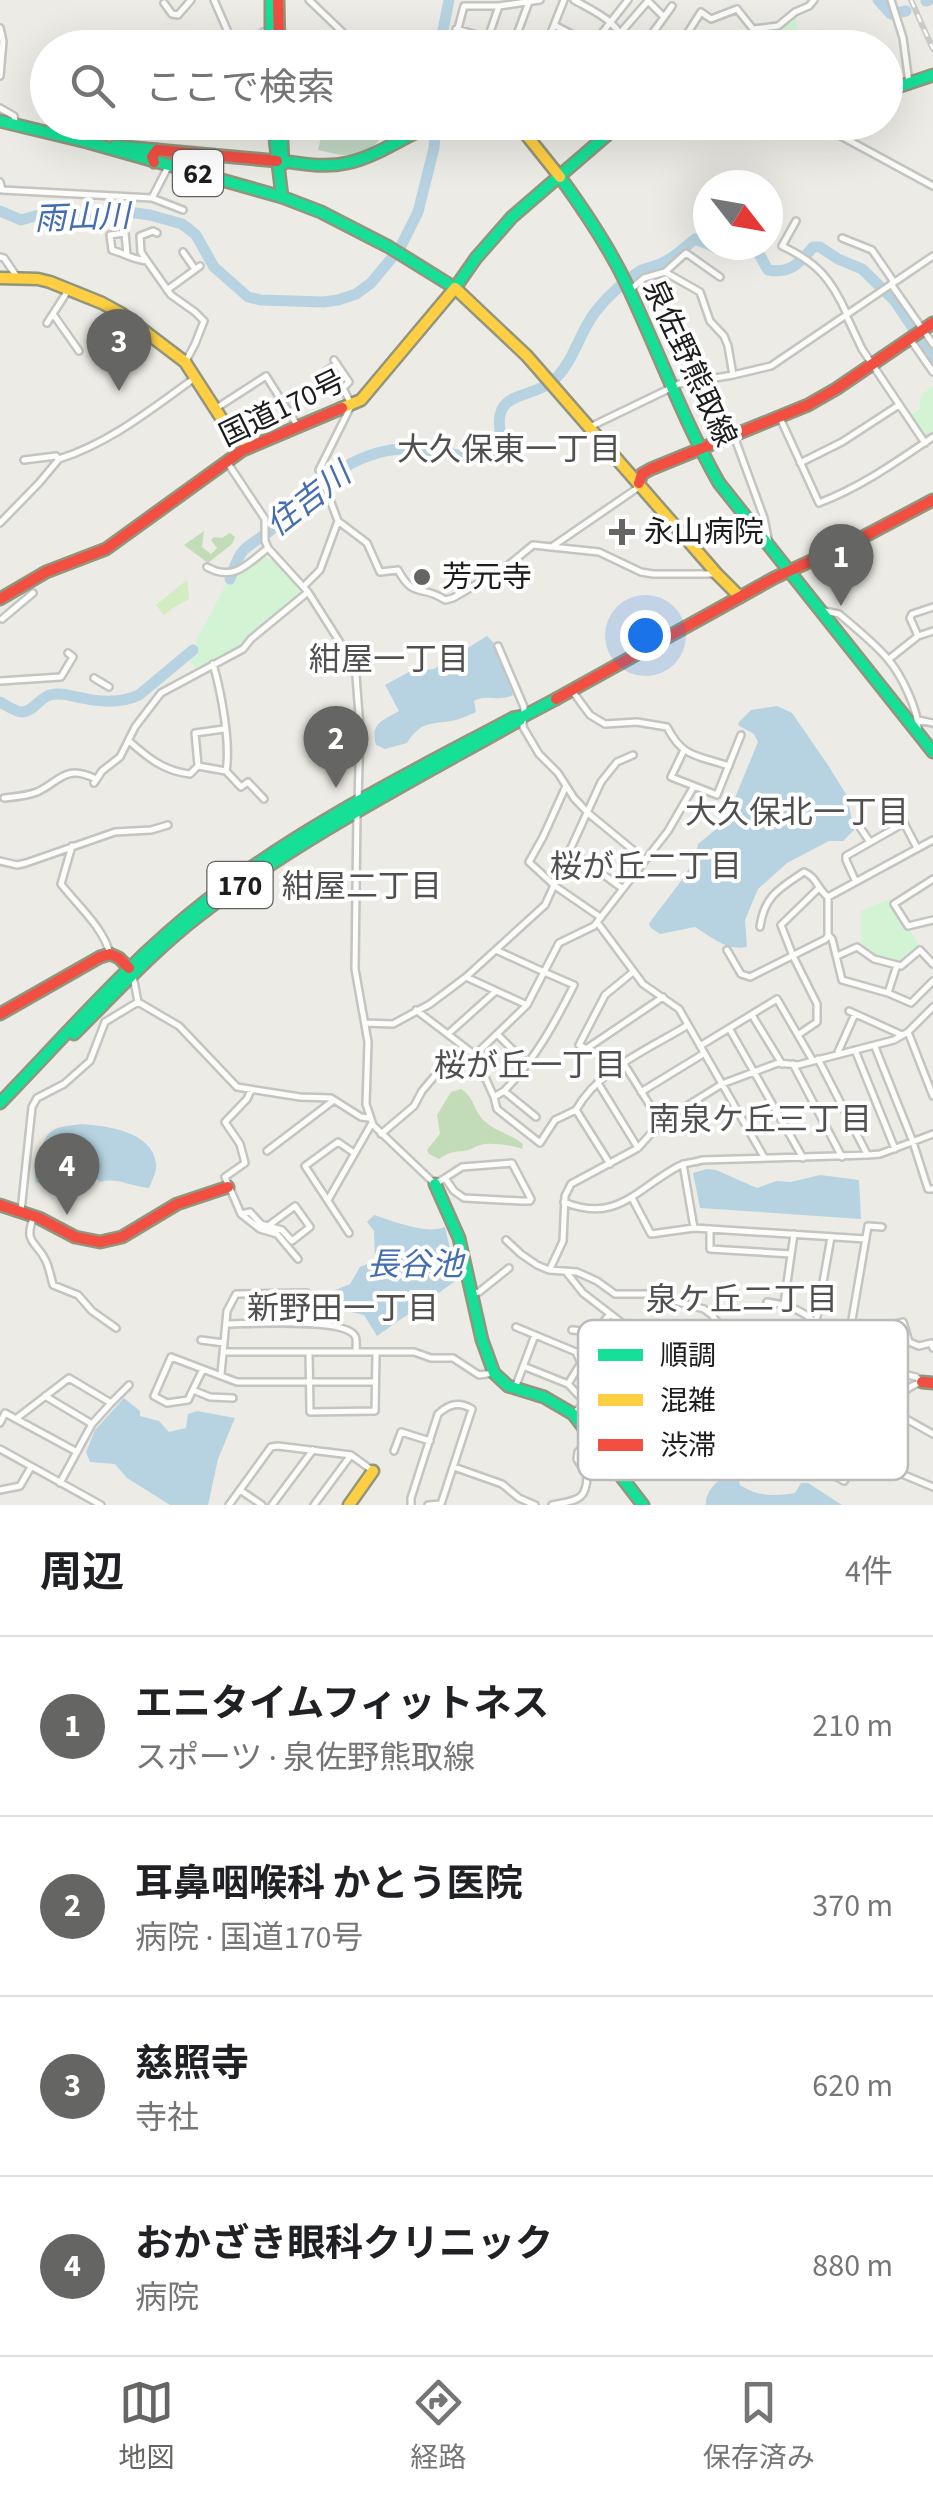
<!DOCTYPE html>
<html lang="ja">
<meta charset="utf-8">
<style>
:root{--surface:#fff;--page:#f2f2f2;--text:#202124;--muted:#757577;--line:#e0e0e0;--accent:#656563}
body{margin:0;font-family:"Source Sans 3","Noto Sans JP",sans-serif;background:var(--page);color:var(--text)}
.compass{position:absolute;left:693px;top:170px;width:90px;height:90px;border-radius:50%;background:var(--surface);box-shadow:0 10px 40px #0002;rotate:121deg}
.you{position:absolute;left:645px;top:635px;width:35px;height:35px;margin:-25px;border:8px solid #fff;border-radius:50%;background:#1a73e8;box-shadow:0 0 0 15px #1a73e833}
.badge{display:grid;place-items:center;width:65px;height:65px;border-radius:50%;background:var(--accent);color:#fff;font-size:32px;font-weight:700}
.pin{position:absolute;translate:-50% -82px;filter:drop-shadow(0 2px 5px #0008)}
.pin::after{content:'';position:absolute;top:52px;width:35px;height:30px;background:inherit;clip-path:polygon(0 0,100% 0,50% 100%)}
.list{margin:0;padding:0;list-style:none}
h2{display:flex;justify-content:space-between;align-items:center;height:130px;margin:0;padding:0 40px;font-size:42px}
h2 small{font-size:32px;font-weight:400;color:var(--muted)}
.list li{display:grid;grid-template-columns:65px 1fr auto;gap:30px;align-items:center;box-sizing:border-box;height:180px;padding:0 40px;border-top:2px solid var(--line)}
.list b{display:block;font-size:38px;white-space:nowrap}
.list p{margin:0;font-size:32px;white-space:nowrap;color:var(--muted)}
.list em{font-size:32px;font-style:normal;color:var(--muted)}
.icon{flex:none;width:55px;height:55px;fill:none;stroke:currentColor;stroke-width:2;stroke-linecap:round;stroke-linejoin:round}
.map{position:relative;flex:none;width:933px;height:1505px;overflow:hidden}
.search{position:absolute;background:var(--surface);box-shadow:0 10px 40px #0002;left:30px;right:30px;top:30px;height:110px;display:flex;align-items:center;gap:25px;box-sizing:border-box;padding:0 35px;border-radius:55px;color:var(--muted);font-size:38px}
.sheet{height:850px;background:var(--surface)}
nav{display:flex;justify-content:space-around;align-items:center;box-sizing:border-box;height:140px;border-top:2px solid var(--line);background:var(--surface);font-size:28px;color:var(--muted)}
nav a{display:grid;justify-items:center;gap:5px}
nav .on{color:var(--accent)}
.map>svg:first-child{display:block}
.grass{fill:#d3ecc2}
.forest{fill:#c2dcb8}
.cemetery{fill:#c3d8c6}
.park{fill:#d2f4d5}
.water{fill:#b7d3e1}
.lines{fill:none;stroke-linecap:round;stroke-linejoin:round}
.river{stroke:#b7d3e1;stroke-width:11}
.street-casing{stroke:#c4c4c1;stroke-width:10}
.fast-casing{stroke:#91967c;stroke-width:15}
.slow-casing{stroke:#91967c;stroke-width:15}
.jam-casing{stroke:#91967c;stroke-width:15}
.street{stroke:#fcfcfb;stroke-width:5}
.fast{stroke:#16e098;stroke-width:10}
.slow{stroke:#ffcf43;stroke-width:10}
.jam{stroke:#f24e42;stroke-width:10}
.rail-casing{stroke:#cacac9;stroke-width:6}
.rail{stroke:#fff;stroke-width:2.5;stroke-dasharray:8;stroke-linecap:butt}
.poi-dot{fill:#656563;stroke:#fff;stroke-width:4}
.labels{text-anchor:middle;stroke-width:8;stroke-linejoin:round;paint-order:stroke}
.shield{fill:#fff;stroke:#616161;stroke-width:2.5}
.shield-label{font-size:28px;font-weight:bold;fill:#1d1d1d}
.street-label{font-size:30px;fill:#1d1d1d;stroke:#fff}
.poi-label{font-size:30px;fill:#1d1d1d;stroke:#fff;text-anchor:start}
.water-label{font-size:32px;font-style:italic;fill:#456eb0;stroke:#fff}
.neighbourhood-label{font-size:32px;fill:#505050;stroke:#fff}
.key{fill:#fff;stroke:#bbb;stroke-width:2.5}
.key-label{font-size:28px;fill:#1d1d1d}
</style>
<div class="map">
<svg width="933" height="1505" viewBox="0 0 933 1505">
<rect width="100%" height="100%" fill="#ecebe5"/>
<path class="grass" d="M187 580 189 599 174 607 164 615 156 605Z"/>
<path class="forest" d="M204 531 202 547 211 554 217 548 211 540 214 537 222 538 230 533 235 537 232 544 208 563 184 545Z
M461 1089C473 1096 472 1105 480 1116 491 1131 510 1133 523 1144L522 1149C512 1145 490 1142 480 1145 471 1148 472 1150 463 1151 452 1152 449 1152 439 1159L429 1154 427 1150 440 1134 437 1115 451 1092Z"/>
<path class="cemetery" d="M315 123H419L389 125C367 162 356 159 318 150L322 133 315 131Z"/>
<path class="park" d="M796 12 799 47 755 48 767 28 779 26Z
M933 386V434L927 438 910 416 919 409 921 395Z
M263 554 287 572 300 589 299 593 233 651 197 669 190 661 198 646 195 643 229 579 232 580 235 575Z
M890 899 920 947 899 963 874 956 861 943V911Z"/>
<path class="water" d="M487 636 494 643 513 695C500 702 486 694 474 701L476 712C469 715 459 720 451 721 430 724 420 722 407 743L385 749 376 745C370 723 382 721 399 711L385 685 409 672 434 669Z
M777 706 792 713 828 765 847 796 854 830 843 841H829L787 863 758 889 745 920 747 947C726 951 712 937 695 927L660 934 651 928 649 924C664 901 695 870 698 844L725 822 758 742 754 734 738 725 739 722 751 710Z
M82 1124C108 1126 153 1132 156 1164 157 1172 152 1180 149 1188 133 1187 117 1177 101 1182L93 1177 80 1178 75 1185 59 1180 45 1186 36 1182C33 1172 36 1167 39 1157 47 1126 53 1128 82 1124Z
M707 1169 716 1170 757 1188 776 1181 791 1182 820 1175 859 1180 861 1219 700 1208 693 1173Z
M374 1215C394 1221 425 1235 445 1227L457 1280 377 1336 364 1315 330 1307 316 1298 350 1284 360 1267 375 1261 374 1231 367 1222Z
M124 1398 140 1411V1416L159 1421 169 1432 186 1428 188 1414 197 1411 235 1418 218 1459 208 1505H170L127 1478 115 1464 90 1462 86 1452 95 1430Z
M730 1475 738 1477 740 1485C758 1497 774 1496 795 1493L801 1483H808L842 1505H706C705 1491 718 1479 730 1475Z"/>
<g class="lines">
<path class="river" d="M878 0 891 14 906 11
M926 1 929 0
M433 48 443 30 449 0
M0 211 21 220 46 213 88 220 128 212 150 215 182 224 190 230 196 235 214 267 248 297 261 300 323 302 338 300 356 294 371 283 400 248 418 212 434 148 436 122
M710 245C729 257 739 242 753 249 760 252 764 264 768 270 790 274 800 263 813 247H820L838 259 862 269 894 300 933 358
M230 579C234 570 236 559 243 551 251 542 264 537 273 528 310 493 347 452 401 449 435 447 467 461 500 458 506 442 493 421 504 406 513 393 541 394 557 377 575 358 580 331 596 311 607 297 626 279 642 270 649 267 657 266 664 262 675 257 685 247 695 239L708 244
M0 702C6 705 15 712 22 712 33 712 39 698 50 695 61 692 71 696 82 698 100 702 122 703 139 695L193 650"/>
<g class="street-casing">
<path id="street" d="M214 0 235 48
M309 0 359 48
M574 0C595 12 621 22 625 48
M891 0 903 38 909 83
M164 3 172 14 178 15 191 0
M737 9 753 29 750 42 753 48
M554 25 595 46
M0 28 3 41 0 76
M456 29 524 48
M753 29 778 26 795 12 809 6 814 0
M622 31 648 1 664 17
M488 38 499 6
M454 43 464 6H499L540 0
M513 45 529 2
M429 46 431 48
M262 48 263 32
M545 48 564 0
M594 48 602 33 628 0
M642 48 672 6
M678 48 701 12 711 19 737 9
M0 108 14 116 16 125
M260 122 262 128 273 129
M815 122 933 186
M0 182 2 190 152 198 169 165
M152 198 183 210
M796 221 782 246C818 263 831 279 847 314
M842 238 872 250 894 282
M183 252 195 269
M127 255 125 233 110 235 112 250C125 254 134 260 147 261L171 295 195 312 204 321 195 344 186 361
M0 257 4 258 17 277
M147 261 141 252 140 236 153 231 157 233
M665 272 686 253 720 277
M891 284 933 344
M167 290 200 266
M630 290 644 278 665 272 700 292 710 321 724 336 728 346 733 375
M53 314 79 351
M846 315 862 349 925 443
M47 323 69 289
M910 339 933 372
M334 360 349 382 343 388 351 404
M325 372 337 364
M351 406 319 470 338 521 367 543 380 572 398 570C414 600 422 584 445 600L453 598 506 567 533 545 599 552 641 572 653 574H714
M215 409 266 376 297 425
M780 418 819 503C861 487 896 462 933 437
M592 426 679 384 733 375 771 366 933 256
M734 436 764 518 769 543
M24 460 56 456 59 459C110 443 153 408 196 377
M227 462 265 519V541L268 548 308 592 341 644 356 676 360 728 358 802
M800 463 842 442 899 405
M0 523 39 483 59 459
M553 546 636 489 639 483
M207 567C234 582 247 564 268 548
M304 586 320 570 338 521
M820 610 839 614 845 619C859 631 875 644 887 658 901 674 920 712 918 733
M2 619 33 593
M918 636 910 618 912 614 933 607
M498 646 524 707 523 727 539 754 558 773 574 798 588 813 645 860
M889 659 918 636 933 631
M94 678 109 687
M0 681 61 677 73 657 68 653
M573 692 590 715 605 724 637 722 667 727C683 758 696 755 729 766
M918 720 933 723
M129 741C148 758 164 771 190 774L198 766 226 771C231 744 221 691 213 664
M683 752 671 777 717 795 741 735
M198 765 195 733 224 729
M226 771 241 787 248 782 264 799
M94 783 102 771 120 757 135 727 161 693 243 649 251 639 308 592
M566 786 543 837 529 862 555 886 600 917
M4 798C14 797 27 796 37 792 61 781 64 764 96 779
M357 813 355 969 368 1042 366 1104 373 1125 435 1184 445 1178 454 1191 464 1198 521 1201H530L531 1199 512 1163 462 1167 445 1178
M861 829 870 842
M72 846 61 884C78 906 103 927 110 954
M570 850 623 889
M0 861 17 865 26 863 115 832 151 830 168 825
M933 879 894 904 908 926 933 920
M856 882 846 860V856L904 823 917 848
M828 897 933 840
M597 922 643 984 679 1009 764 1157
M828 935 832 939 842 980 888 993 911 1003 933 981
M727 950 741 974 750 977 826 939 828 935V897C817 889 817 877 804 872 780 888 764 896 760 927
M837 956 857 947 874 959 901 966 920 950 933 964
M133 976 138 1002
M466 977 527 1005
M888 993 897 965
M138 1002 179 1026 237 1087 300 1097 331 1098 361 1117 369 1118
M416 1010 475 1055 494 1097
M849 1011 902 1035
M752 1015 782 1064
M365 1023 393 1024 430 1004 466 977 545 905 601 782 617 762 633 755
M729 1028 803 1158
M908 1032 933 1096
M448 1034 496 991
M497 1034 527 1064
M798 1035 817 1022V1004L793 956 781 925 819 888
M700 1046 777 999 813 1061
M875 1047 913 1142 928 1189H933
M586 1049 663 997
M855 1050 895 1149
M838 1052 855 1014
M475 1055 527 1005 544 972 496 950
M818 1059 867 1154
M624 1064 661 1123
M793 1064 842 1157
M615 1070 606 1059 579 1045 605 995 633 972
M598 1083 638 1148
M251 1090 247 1099 225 1122 240 1144 245 1163 225 1177 241 1214 260 1229 277 1234 298 1259
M504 1091 494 1097 497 1109 540 1143 555 1120 576 1110
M641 1092 703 1054
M536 1117 504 1091C534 1061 555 1023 574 985L544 972 559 943 594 926 668 831 694 786
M381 1134 414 1106 422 1091 444 1065
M267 1151 334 1100
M610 1164 576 1110C599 1069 649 1049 688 1025
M683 1164 694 1228
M632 1198 651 1234 694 1228 866 1239
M328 1200 372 1123
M564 1202C617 1224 637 1188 679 1166 686 1162 694 1163 702 1160L868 1155 880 1154 933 1134
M21 1211 32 1107 37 1098 64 1084 90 1061 105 1022 138 1002
M241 1214 250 1212 261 1224 282 1230 292 1241 310 1227 295 1206 268 1226
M34 1216C23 1244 36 1240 46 1261 49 1268 51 1277 53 1285L78 1295 92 1311 116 1328
M710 1229V1249L791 1254
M349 1233 305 1166 338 1142 354 1153
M506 1240 521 1254 537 1265 549 1270 577 1272 597 1281 615 1294H649L704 1309 712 1315 738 1350 841 1433 897 1472 933 1487
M550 1269 563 1241 565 1196 571 1184 638 1148 654 1130 674 1114 722 1084 778 1063 798 1065 894 1040 908 1032 933 1007
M567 1273 583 1293 648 1343 628 1372 602 1387 574 1413
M471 1294 479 1292 509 1268
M767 1302C806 1307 814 1321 840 1348L847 1349 868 1226 882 1227
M784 1304 794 1234
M816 1322 831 1237
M226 1324C248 1324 345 1317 355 1336 357 1339 356 1348 356 1352
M516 1327 576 1352 581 1363 568 1384
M874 1329 903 1322 909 1342 919 1346 931 1343 933 1348
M572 1330 595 1332 610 1314
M595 1332 626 1391 672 1430 742 1470 774 1465 817 1411
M201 1340 224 1343
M697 1350H738
M223 1352H414L431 1358H453L479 1375 494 1373
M309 1352 310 1412 375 1411 376 1354
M635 1363 717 1426 718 1432 706 1451
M865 1365 916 1377 922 1382
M523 1366 568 1384 585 1402
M203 1369 188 1400 167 1403 154 1396 171 1357 237 1382H375
M221 1374 227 1311 236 1294 307 1293 308 1323
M689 1382 706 1350
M515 1388 535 1335
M193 1390 210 1397 233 1398
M45 1396 92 1424
M867 1400 884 1403 895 1409
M731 1402 768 1431 799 1397
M111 1403 129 1385
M894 1412 933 1434
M17 1418 69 1378 111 1403 92 1424 60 1483
M0 1423 5 1413 77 1452
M0 1449 101 1505
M787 1449 844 1481 867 1450
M394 1451 401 1432 430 1441
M869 1452C876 1443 884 1435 889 1425 901 1403 894 1391 922 1382
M816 1465 841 1433
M454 1467 502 1484 519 1498 535 1505
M0 1490 20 1486 31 1467
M240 1490 262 1505
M229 1505 271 1447 278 1446 351 1455 373 1471
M272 1505 313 1450
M314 1505 351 1455
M411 1505V1498L438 1414C449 1404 459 1401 472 1409L441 1504 428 1505
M552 1505C575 1500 587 1502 587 1475L577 1459 578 1452 592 1438"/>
</g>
<g class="fast-casing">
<path id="fast" d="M271 0V48
M886 91 933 75
M0 121 87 142 282 197 321 212 389 247 455 288 476 258 512 217 622 122
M273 122 282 197
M281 122 283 164
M115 146 157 150
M283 161C304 164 326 168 347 163 381 156 409 131 443 122
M560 177C584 210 607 244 625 281 657 348 682 418 719 483L933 752
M74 1034C115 993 155 949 201 914 300 838 412 781 520 720
M0 1103C67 1034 130 960 206 901 300 827 408 774 513 718L524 716 556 699
M435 1184 459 1238 482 1340 494 1373 508 1386 544 1397 573 1414 643 1505"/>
</g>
<g class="slow-casing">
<path id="slow" d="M511 122 524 132 560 177
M0 278 38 279 50 282 102 303 122 314 185 362 225 424 249 446
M342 408 361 400 455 288 527 356 717 574 740 597
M349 1505 373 1471"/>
</g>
<g class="jam-casing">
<path id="jam" d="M278 0 279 48
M154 162 152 157 157 150 277 161
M639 483 642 474 651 469 808 405 836 389 933 323
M0 599 46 572 106 549 243 450 342 408
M556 699 774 578 863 537 933 500
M0 1014 100 957 110 954 119 958 129 968
M0 1205 39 1218 75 1237 100 1242 122 1237 177 1204 228 1187
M922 1382 933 1383"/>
</g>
<use href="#street" class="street"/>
<use href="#fast" class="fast"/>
<use href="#slow" class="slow"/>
<use href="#jam" class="jam"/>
<g class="rail-casing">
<path id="rail" d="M911 0 933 49"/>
</g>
<use href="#rail" class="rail"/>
</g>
<g class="poi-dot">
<path d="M617 517h10v10h10v10h-10v10h-10v-10h-10v-10h10z"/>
<circle cx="422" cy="577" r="10"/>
</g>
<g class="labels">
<g class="shield">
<rect x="173" y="150" width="50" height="46" rx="8"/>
<rect x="207.5" y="862" width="65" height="46" rx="8"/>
</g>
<g class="shield-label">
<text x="198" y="183">62</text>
<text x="240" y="895">170</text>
</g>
<g class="street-label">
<text transform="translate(690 363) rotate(65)" y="10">泉佐野熊取線</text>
<text transform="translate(282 408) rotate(-26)" y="10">国道170号</text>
</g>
<g class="poi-label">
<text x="644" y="542">永山病院</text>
<text x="442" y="587">芳元寺</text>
</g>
<g class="water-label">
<text transform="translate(82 217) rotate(-2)" y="11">雨山川</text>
<text transform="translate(308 499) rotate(-38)" y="11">住吉川</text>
<text x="415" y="1275">長谷池</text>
</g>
<g class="neighbourhood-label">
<text x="509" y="460">大久保東一丁目</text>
<text x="389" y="670">紺屋一丁目</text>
<text x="797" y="823">大久保北一丁目</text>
<text x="646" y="877">桜が丘二丁目</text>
<text x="362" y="897">紺屋二丁目</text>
<text x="530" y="1076">桜が丘一丁目</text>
<text x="760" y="1130">南泉ケ丘三丁目</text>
<text x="742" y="1310">泉ケ丘二丁目</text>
<text x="343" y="1319">新野田一丁目</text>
</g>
</g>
<rect x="578" y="1320" width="330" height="160" rx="15" class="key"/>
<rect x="598" y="1349" width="45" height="12" fill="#16e098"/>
<rect x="598" y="1394" width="45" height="12" fill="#ffcf43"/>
<rect x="598" y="1439" width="45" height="12" fill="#f24e42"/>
<g class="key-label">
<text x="660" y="1365">順調</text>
<text x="660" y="1410">混雑</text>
<text x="660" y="1455">渋滞</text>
</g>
</svg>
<svg class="compass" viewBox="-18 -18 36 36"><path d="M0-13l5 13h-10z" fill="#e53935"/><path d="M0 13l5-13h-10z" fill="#757577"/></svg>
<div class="you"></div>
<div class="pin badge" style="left:841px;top:606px">1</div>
<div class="pin badge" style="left:336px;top:788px">2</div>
<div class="pin badge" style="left:119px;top:391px">3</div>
<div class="pin badge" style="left:67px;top:1215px">4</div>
<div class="search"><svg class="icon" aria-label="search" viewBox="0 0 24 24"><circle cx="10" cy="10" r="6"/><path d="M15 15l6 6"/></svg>ここで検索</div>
</div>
<section class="sheet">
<h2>周辺<small>4件</small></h2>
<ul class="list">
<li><span class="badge">1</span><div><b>エニタイムフィットネス</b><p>スポーツ · 泉佐野熊取線</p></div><em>210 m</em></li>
<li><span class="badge">2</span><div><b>耳鼻咽喉科 かとう医院</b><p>病院 · 国道170号</p></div><em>370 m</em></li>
<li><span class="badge">3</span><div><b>慈照寺</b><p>寺社</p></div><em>620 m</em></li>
<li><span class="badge">4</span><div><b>おかざき眼科クリニック</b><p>病院</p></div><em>880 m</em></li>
</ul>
</section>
<nav>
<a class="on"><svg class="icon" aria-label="map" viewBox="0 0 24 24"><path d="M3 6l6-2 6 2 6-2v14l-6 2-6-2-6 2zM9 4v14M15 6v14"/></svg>地図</a>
<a><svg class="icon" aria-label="directions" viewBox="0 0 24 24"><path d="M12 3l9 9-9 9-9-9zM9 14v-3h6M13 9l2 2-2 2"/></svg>経路</a>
<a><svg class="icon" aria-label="saved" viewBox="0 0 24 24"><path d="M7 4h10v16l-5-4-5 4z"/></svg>保存済み</a>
</nav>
